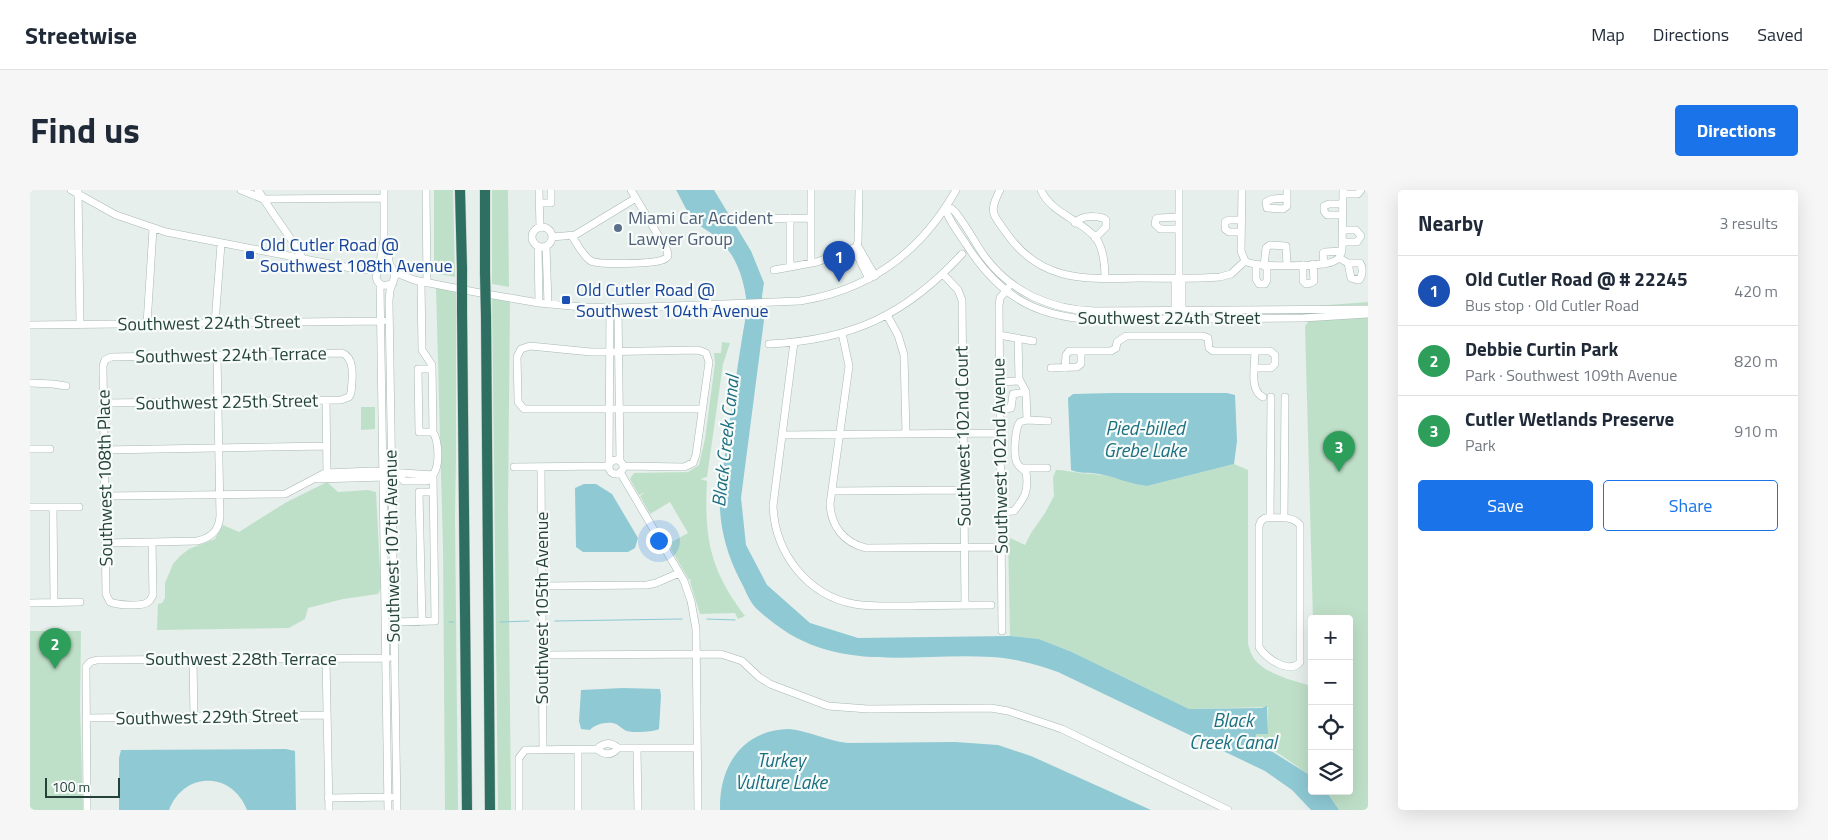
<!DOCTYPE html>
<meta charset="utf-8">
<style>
:root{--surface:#fff;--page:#f6f6f7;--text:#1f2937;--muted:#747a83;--line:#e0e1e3;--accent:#1a73e8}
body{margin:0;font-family:"Titillium Web",sans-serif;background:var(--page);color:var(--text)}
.controls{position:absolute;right:15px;bottom:15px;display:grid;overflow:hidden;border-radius:5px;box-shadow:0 5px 20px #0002}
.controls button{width:45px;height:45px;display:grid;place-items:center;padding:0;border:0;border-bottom:1px solid var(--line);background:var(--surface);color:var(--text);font:25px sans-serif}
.scale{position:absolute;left:15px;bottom:12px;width:75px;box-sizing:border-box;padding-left:5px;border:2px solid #24423a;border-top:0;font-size:14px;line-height:18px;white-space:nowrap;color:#24423a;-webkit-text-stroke:4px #f7fbf9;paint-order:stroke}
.you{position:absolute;left:628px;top:350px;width:18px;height:18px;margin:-12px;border:4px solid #fff;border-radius:50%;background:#1a73e8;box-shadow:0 0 0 8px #1a73e833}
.badge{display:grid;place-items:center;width:32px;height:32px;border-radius:50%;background:var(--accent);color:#fff;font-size:16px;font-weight:700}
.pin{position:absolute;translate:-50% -41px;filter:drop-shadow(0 1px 2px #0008)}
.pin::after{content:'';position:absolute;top:26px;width:18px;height:15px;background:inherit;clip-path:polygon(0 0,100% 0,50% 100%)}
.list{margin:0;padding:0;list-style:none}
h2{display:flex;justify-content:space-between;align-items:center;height:65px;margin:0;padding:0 20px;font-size:21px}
h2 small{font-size:16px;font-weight:400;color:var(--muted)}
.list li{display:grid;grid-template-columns:32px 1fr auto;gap:15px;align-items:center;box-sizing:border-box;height:70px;padding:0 20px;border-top:1px solid var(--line)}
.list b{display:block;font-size:19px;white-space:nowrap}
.list p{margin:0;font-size:16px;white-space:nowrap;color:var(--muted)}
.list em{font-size:16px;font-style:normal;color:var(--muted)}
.actions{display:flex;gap:10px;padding:15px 20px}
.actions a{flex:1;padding:11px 0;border:1px solid var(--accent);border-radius:5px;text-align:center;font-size:18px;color:var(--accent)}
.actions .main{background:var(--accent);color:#fff}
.icon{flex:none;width:28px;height:28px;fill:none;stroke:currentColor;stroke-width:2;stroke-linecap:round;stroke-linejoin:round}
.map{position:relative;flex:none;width:1338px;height:620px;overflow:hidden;border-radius:5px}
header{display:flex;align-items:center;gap:30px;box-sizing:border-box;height:70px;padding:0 25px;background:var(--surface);border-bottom:1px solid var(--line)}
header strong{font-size:24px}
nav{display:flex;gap:28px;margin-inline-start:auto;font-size:18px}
.intro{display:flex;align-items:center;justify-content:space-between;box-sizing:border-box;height:120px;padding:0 30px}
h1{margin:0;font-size:35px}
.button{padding:12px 22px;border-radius:5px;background:var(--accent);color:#fff;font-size:18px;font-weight:700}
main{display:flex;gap:30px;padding:0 30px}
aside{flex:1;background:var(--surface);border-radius:5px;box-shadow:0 5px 20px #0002}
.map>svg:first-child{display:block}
.green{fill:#bfe0c8}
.water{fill:#8ec9d4}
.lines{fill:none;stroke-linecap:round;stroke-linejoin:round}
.stream{stroke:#8ec9d4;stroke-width:1}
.minor-casing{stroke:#a8b8b2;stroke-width:8}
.highway-casing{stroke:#c2cac8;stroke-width:11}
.minor{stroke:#fff;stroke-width:7}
.highway{stroke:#2f6f62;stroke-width:10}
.highway-bridge-casing{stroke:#c2cac8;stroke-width:11;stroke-linecap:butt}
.highway-bridge{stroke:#2f6f62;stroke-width:10}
.service-dot{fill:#5c6f8a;stroke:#f7fbf9;stroke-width:2}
.transit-dot{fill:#1a4fb4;stroke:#f7fbf9;stroke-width:2}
.labels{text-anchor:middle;stroke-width:4.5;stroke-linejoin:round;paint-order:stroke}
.service-label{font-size:18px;fill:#4e5e75;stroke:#f7fbf9;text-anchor:start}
.transit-label{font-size:18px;fill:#164399;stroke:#f7fbf9;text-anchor:start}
.street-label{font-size:18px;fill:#24423a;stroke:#f7fbf9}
.water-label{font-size:19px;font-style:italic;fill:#1c6f80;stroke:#f7fbf9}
</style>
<header>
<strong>Streetwise</strong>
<nav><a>Map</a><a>Directions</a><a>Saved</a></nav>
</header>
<div class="intro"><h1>Find us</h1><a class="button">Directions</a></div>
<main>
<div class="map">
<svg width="1338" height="620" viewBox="0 0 1338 620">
<rect width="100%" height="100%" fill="#e6efeb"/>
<path class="green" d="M404 0H423L425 87 404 83Z
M462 0H478L479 97 462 94Z
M406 97 426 101V268L425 329 428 620H415L413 357Z
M462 108 480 112 478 317 481 620H468Z
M1338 112V118L1285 116Z
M1338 126V620H1309L1296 601H1319V429H1283L1275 136 1279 131Z
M692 152 700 153 693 174 677 287 670 289 677 291C674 348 680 380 715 426L708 429 705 423 670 424 660 392 661 389 659 390 638 354 658 343 640 312 620 324 610 306 615 302 609 305 600 289 604 283 658 282 669 275 675 249 685 173 684 163H691Z
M331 217H345V239L331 240Z
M1204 274 1218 280V454C1219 457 1220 462 1222 465 1230 483 1264 491 1282 496V587L1251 565 1225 551V544L1238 543V517L1159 519 1042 462 1009 449 980 446 978 347 995 355 1001 343 1015 323 1024 306 1023 287 1026 280C1035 280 1042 282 1050 283 1064 284 1077 285 1090 289 1099 291 1107 295 1117 296Z
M297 292 308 302 338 300 346 302 351 398 348 404 313 409 278 418 275 429 259 438 127 440 128 414 132 413 135 408V393L143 374 150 366 159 359 185 349 193 335 209 342 255 313Z
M0 441H51L50 517 53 620H0Z"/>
<path class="water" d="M646 0H684L721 61 734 93 732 106 734 130 711 308 716 355 737 395 780 433 828 448 980 446 1009 449 1042 462 1159 519 1232 518 1237 516 1238 544H1226L1225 551 1278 584 1282 587V601H1296L1309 620H1281L1262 600 1235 581 1028 482C1007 475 985 468 962 467 886 462 810 484 745 434 738 428 730 423 724 416 718 408 715 399 710 390 695 361 688 331 690 298 699 241 706 181 716 125 719 111 712 85 706 73 702 64 692 51 685 46 680 42 674 39 669 35 658 26 653 12 646 0Z
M1083 203H1197L1205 205 1207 251 1204 274 1117 296C1100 294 1085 287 1069 284 1059 282 1050 284 1041 280L1038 208 1043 204Z
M554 294H566L582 304 608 348 605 358 598 362H553L546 357 545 298Z
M593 498 630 499 631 506 629 539C624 542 603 543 597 541 593 540 590 536 586 534 578 531 565 534 560 540L551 539 549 531 551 500Z
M759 539C779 541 798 551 818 553L925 552 968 555 1001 566 1121 620H690C689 576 712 540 759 539Z
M256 559 265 561 266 620H217C202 581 154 581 139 620H89V568L91 560Z"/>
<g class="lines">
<path class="stream" d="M677 429 705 430
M525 431 652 429
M419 432H424
M470 432 499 431"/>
<g class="minor-casing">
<path id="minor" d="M41 0 86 25 136 42 326 79 348 80
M48 0 50 134
M211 0 233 9 354 8
M228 0C242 24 260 45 273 69
M396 0 397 93
M509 0 510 38
M781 0V73
M829 0 828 52 825 60 839 89
M970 0C958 23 963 24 977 44 1012 93 1056 89 1110 88 1137 88 1164 89 1190 87L1201 84 1215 71
M1011 0C1021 23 1049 29 1065 47 1074 58 1075 76 1075 89
M1149 0V88L1152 93V124
M1212 0 1211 61 1215 71
M1257 0V16L1253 19 1237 18 1236 12 1242 9 1257 8
M1313 4H1328L1331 0
M509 13H521V0
M915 18C919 31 928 42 936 54 972 111 1012 130 1078 130L1273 128 1338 124
M915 18C917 18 920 18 922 19 929 23 948 58 955 67 981 102 1021 120 1065 121L1338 119
M1313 25H1297L1294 21V16L1299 14H1313
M1149 27 1128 28 1126 29 1125 34 1130 39H1149
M709 29 781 28
M1045 33C1052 25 1064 26 1073 28L1076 30V37L1065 48
M502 47a10 10 0 1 1 20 0a10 10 0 1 1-20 0Z
M1211 42H1199L1195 39V32L1199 30H1212
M542 46C547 54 553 66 561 71 570 75 622 74 632 70 636 69 635 69 638 66L637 60 601 0
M522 47 545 45 606 8
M354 49 358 56 359 72 365 86 360 100 359 111 367 620
M1313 52H1327L1331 46 1326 40H1313
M508 56 509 113
M516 56 518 114
M826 57 829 58 845 86
M1309 68 1312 61 1313 0
M1309 68 1318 73H1330C1333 77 1333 85 1329 90L1321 88 1318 73
M1215 71C1225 78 1284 76 1298 73 1302 73 1305 71 1309 68
M1294 74 1293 63 1295 62 1312 61
M1226 75V89L1229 94H1235L1237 90V75
M1273 75V91L1276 94 1281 93 1284 91 1283 74
M760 76V28
M1234 76 1236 58 1240 55 1256 56 1257 75
M349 78 354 49V0
M362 78 353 77 349 78 346 87C348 96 355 97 363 93
M744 80 787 72 826 57
M364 82 384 90 445 102 509 113 552 117 588 118 770 111C841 100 891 62 926 0
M913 84 928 100 932 110 935 415
M350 94 358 620
M588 118 590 271
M1145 124V93L1149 88
M857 125 868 145 874 165 876 244
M185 133 191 54
M117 134 123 39
M0 135 353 131
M812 143 819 176 800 314C801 336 814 353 836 358L971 357
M969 145 1003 151
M764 152 743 316C745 363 777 405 824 414 842 417 862 416 881 416 907 415 934 415 961 415
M739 154C822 150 876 125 932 64
M1225 161C1225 175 1219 201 1233 207
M1021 178 1047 177 1051 174V161
M1035 178 1036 165 1039 161H1081L1086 158 1087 152 1096 146H1173L1178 148 1179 158 1183 161H1240L1245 165V174L1241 178H1225
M402 179H388L389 242H403
M969 192 990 191
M0 193 23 194 36 196
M296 210 297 283
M74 213 311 210 319 207 321 203C322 191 326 168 312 163L81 167 75 170 73 176 76 404 80 412C87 415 112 417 118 412 121 410 121 408 123 405L122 352
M970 220 981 218 983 204 996 202
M997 230 1018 231
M752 245 970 243
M0 259H20
M74 260 297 256
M579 277a7 7 0 1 1 14 0a7 7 0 1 1-14 0Z
M579 273 580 117
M593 276 654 277 663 273 666 265 679 172 676 163 668 160 561 162 500 156 491 159 487 167 488 208V212L494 219H672
M484 277 578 276
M511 277 513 559
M993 278H1017
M590 282 654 391 661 411 666 439 668 620
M370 287 374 291H397L400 285
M287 289 356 287
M802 301 934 300
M75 306 255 304 295 283 343 281 403 285
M0 317H49
M23 317 24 412
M971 322 984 321C995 307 999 301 996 282 993 279 989 277 987 273 983 265 985 238 990 232L997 230 996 202 989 189 988 148
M1235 328C1247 328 1262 325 1270 335V472C1260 485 1235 468 1229 457V336L1231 331Z
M1240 328 1241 207
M1254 328 1255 207
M76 353 167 351C181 348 189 341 190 326L187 165
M512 396 617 395 626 393 649 383
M0 413 50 412
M363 432 405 431 403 285C410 276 409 252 403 242L402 175 392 160 391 92
M392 432 389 302H403
M972 441 969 116 970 108 978 98
M512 465 691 464 712 471 729 487 740 494 798 516 838 519 961 518 978 521 1032 539 1198 620
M296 468 299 620
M163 469 164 527
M56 528 297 525
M607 558 608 620
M548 559V620
M567 559C574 552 581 552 588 558
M298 608 361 607
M57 620 56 477 60 472 67 470 358 468
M489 620V568L495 560 567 559C574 565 582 566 588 558H667"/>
</g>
<g class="highway-casing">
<path id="highway" d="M430 0 432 79
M455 0V83
M432 121 437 620
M456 126 460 620"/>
</g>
<use href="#minor" class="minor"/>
<use href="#highway" class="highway"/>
<g class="highway-bridge-casing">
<path id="highway-bridge" d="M432 79V121
M455 83 456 126"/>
</g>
<use href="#highway-bridge" class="highway-bridge"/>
</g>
<circle class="service-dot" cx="588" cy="38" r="5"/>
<g class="transit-dot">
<rect x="215" y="60" width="10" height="10" rx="2.5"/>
<rect x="531" y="105" width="10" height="10" rx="2.5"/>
</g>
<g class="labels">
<g class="service-label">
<text x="598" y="34">Miami Car Accident<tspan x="598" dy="21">Lawyer Group</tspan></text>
</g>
<g class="transit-label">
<text x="230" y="61">Old Cutler Road @<tspan x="230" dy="21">Southwest 108th Avenue</tspan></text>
<text x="546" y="106">Old Cutler Road @<tspan x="546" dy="21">Southwest 104th Avenue</tspan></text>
</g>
<g class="street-label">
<text x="1139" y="134">Southwest 224th Street</text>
<text transform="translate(179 133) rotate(-1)" y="6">Southwest 224th Street</text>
<text transform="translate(201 165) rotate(-1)" y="6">Southwest 224th Terrace</text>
<text transform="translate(197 212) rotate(-1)" y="6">Southwest 225th Street</text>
<text transform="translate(933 246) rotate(-91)" y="6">Southwest 102nd Court</text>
<text transform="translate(970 266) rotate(-91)" y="6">Southwest 102nd Avenue</text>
<text transform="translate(75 288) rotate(-91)" y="6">Southwest 108th Place</text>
<text transform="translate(362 356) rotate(-91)" y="6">Southwest 107th Avenue</text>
<text transform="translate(512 418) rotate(-90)" y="6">Southwest 105th Avenue</text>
<text x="211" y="475">Southwest 228th Terrace</text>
<text transform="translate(177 527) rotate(-1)" y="6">Southwest 229th Street</text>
</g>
<g class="water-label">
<text x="1115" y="245">Pied-billed<tspan x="1115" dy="22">Grebe Lake</tspan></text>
<text transform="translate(695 251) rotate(-84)" y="7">Black Creek Canal</text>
<text x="1203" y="537">Black<tspan x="1203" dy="22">Creek Canal</tspan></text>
<text x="751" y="577">Turkey<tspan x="751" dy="22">Vulture Lake</tspan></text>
</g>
</g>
</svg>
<div class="controls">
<button>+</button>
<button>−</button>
<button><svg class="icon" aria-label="locate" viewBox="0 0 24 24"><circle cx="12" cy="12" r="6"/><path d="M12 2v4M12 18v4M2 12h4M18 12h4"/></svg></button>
<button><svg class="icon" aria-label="layers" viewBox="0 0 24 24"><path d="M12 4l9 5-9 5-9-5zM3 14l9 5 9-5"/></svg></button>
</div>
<div class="scale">100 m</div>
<div class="you"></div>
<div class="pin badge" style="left:809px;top:92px;background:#1a4fb4">1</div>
<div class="pin badge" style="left:25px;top:479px;background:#2e9e5b">2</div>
<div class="pin badge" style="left:1309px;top:282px;background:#2e9e5b">3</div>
</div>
<aside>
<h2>Nearby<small>3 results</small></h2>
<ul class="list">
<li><span class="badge" style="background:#1a4fb4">1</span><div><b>Old Cutler Road @ # 22245</b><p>Bus stop · Old Cutler Road</p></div><em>420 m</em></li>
<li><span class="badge" style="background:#2e9e5b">2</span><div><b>Debbie Curtin Park</b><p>Park · Southwest 109th Avenue</p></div><em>820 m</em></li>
<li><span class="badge" style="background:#2e9e5b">3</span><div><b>Cutler Wetlands Preserve</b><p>Park</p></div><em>910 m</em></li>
</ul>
<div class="actions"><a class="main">Save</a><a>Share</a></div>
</aside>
</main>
